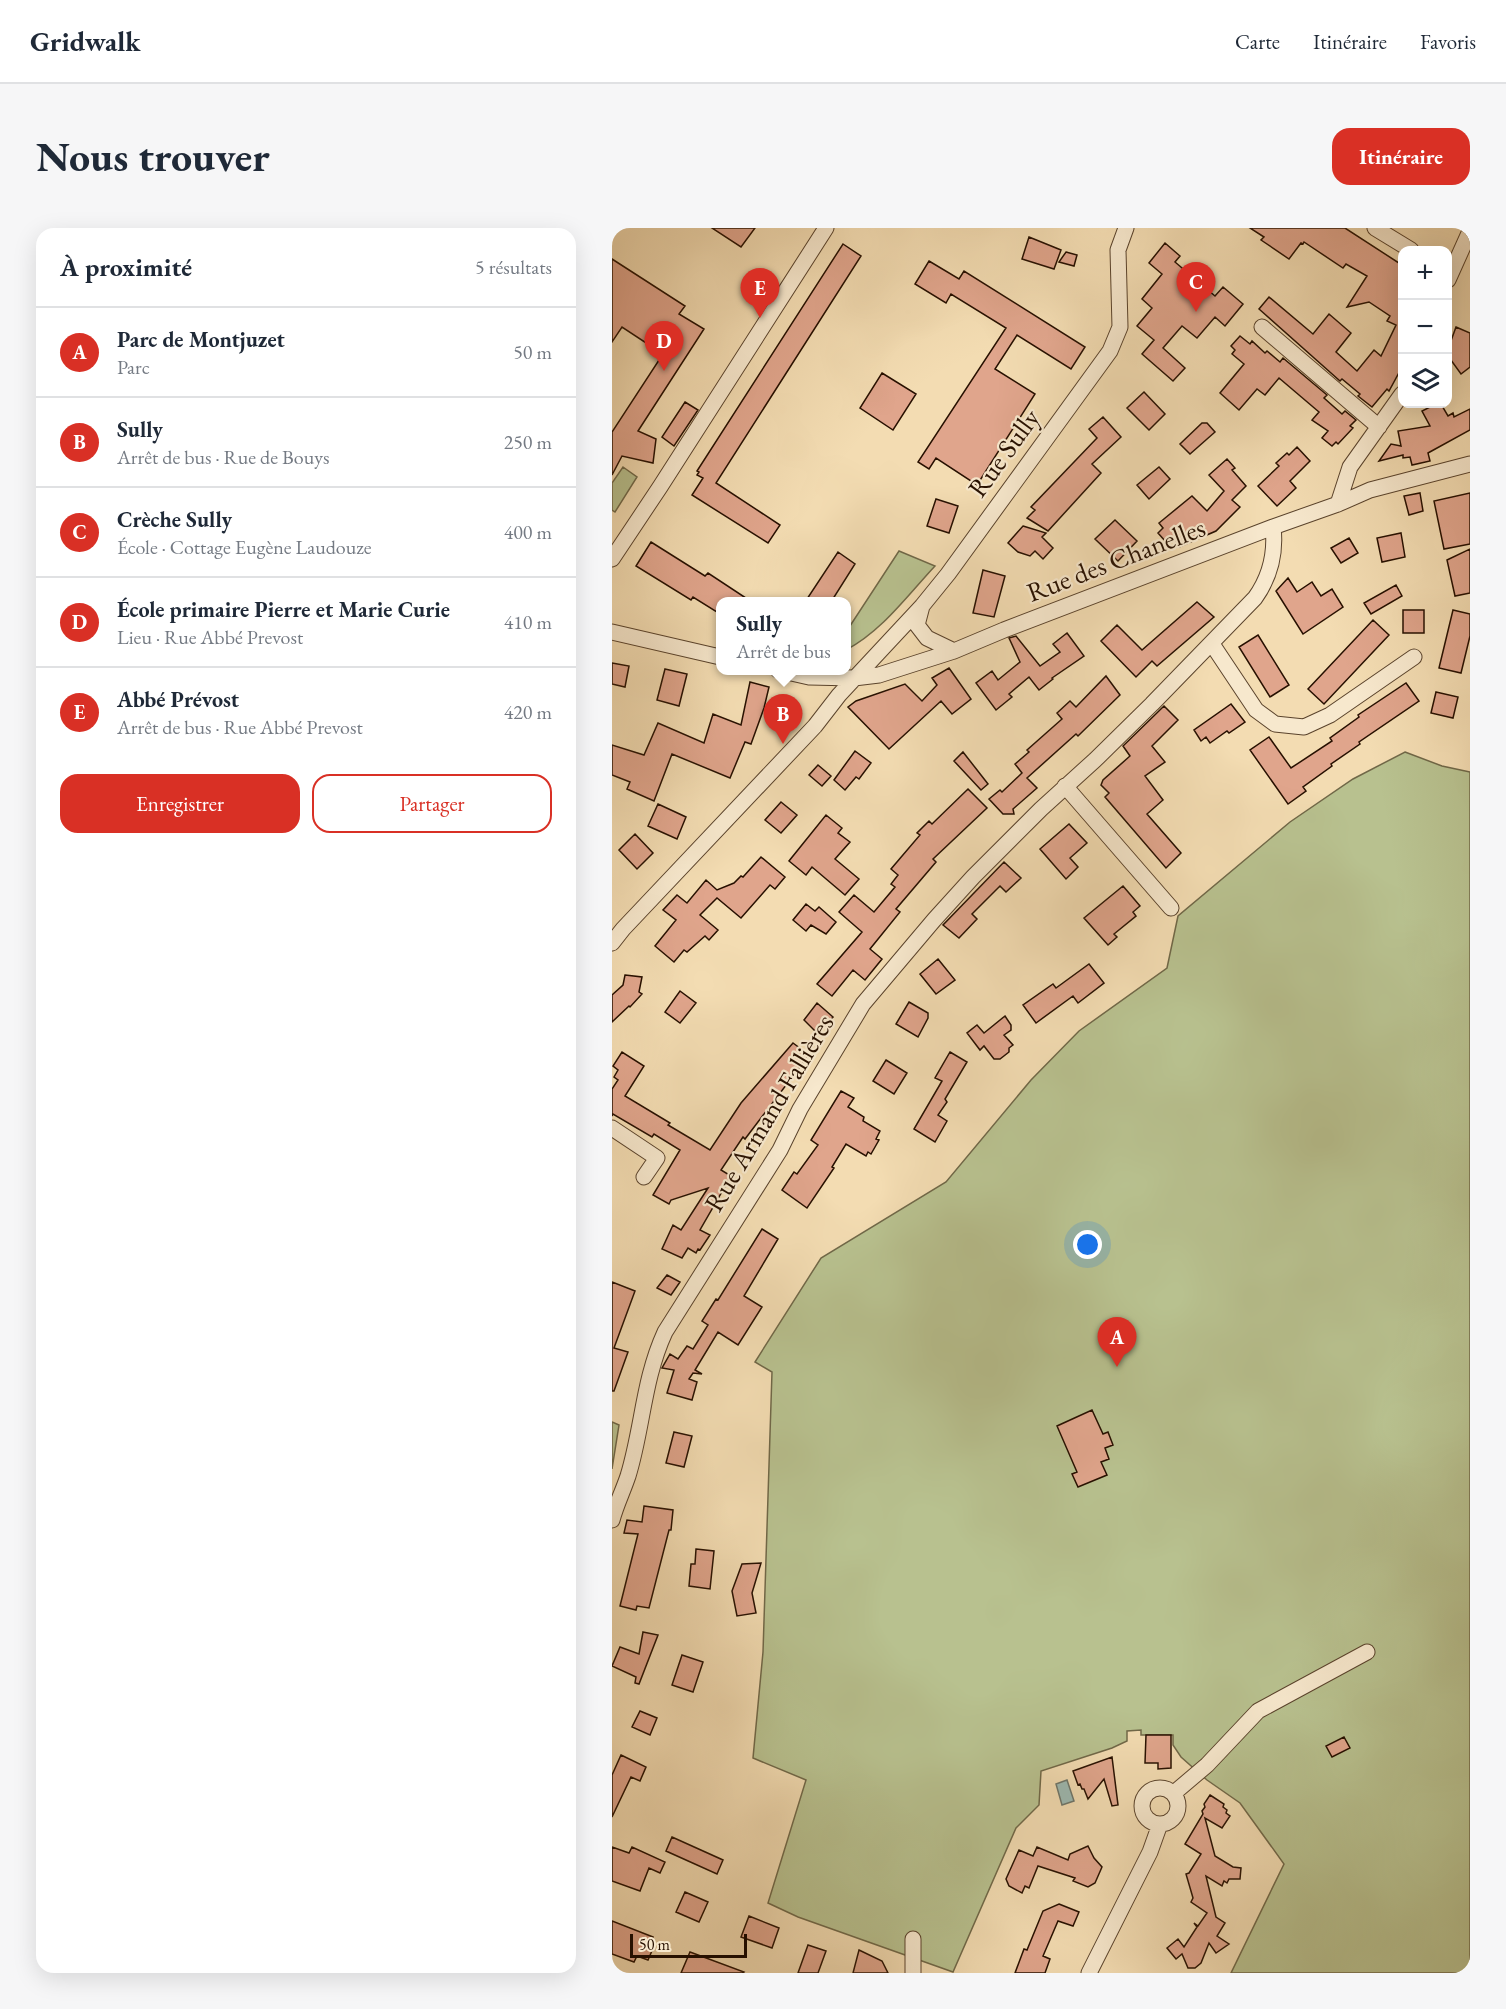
<!DOCTYPE html>
<html lang="fr">
<meta charset="utf-8">
<style>
:root{--surface:#fff;--page:#f6f6f7;--text:#1f2937;--muted:#747a83;--line:#e0e1e3;--accent:#d93025}
body{margin:0;font-family:"EB Garamond",serif;background:var(--page);color:var(--text)}
.controls{position:absolute;right:18px;top:18px;display:grid;overflow:hidden;border-radius:12px;box-shadow:0 6px 24px #0002}
.controls button{width:54px;height:54px;display:grid;place-items:center;padding:0;border:0;border-bottom:2px solid var(--line);background:var(--surface);color:var(--text);font:30px sans-serif}
.scale{position:absolute;left:18px;bottom:15px;width:117px;box-sizing:border-box;padding-left:6px;border:3px solid #271000;border-top:0;font-size:16px;line-height:21px;white-space:nowrap;color:#271000;-webkit-text-stroke:4px #f7e8cd;paint-order:stroke}
.you{position:absolute;left:476px;top:1017px;width:21px;height:21px;margin:-15px;border:4px solid #fff;border-radius:50%;background:#1a73e8;box-shadow:0 0 0 9px #1a73e833}
.badge{display:grid;place-items:center;width:39px;height:39px;border-radius:50%;background:var(--accent);color:#fff;font-size:20px;font-weight:700}
.pin{position:absolute;translate:-50% -50px;filter:drop-shadow(0 2px 3px #0008)}
.pin::after{content:'';position:absolute;top:32px;width:21px;height:18px;background:inherit;clip-path:polygon(0 0,100% 0,50% 100%)}
.popup{position:absolute;left:104px;top:369px;width:135px;height:78px;box-sizing:border-box;display:grid;place-content:center;border-radius:12px;background:var(--surface);filter:drop-shadow(0 2px 4px #0005);font-size:20px;white-space:nowrap;color:var(--muted)}
.popup b{font-size:22px;color:var(--text)}
.popup::after{content:'';position:absolute;left:50%;top:100%;margin-left:-12px;border:12px solid transparent;border-top-color:var(--surface)}
.list{margin:0;padding:0;list-style:none}
h2{display:flex;justify-content:space-between;align-items:center;height:78px;margin:0;padding:0 24px;font-size:26px}
h2 small{font-size:20px;font-weight:400;color:var(--muted)}
.list li{display:grid;grid-template-columns:39px 1fr auto;gap:18px;align-items:center;box-sizing:border-box;height:90px;padding:0 24px;border-top:2px solid var(--line)}
.list b{display:block;font-size:22px;white-space:nowrap}
.list p{margin:0;font-size:20px;white-space:nowrap;color:var(--muted)}
.list em{font-size:20px;font-style:normal;color:var(--muted)}
.actions{display:flex;gap:12px;padding:18px 24px}
.actions a{flex:1;padding:14px 0;border:2px solid var(--accent);border-radius:18px;text-align:center;font-size:21px;color:var(--accent)}
.actions .main{background:var(--accent);color:#fff}
.icon{flex:none;width:33px;height:33px;fill:none;stroke:currentColor;stroke-width:2;stroke-linecap:round;stroke-linejoin:round}
.map{position:relative;flex:none;width:858px;height:1745px;overflow:hidden;border-radius:18px}
header{display:flex;align-items:center;gap:36px;box-sizing:border-box;height:84px;padding:0 30px;background:var(--surface);border-bottom:2px solid var(--line)}
header strong{font-size:28px}
nav{display:flex;gap:33px;margin-inline-start:auto;font-size:21px}
.intro{display:flex;align-items:center;justify-content:space-between;box-sizing:border-box;height:144px;padding:0 36px}
h1{margin:0;font-size:42px}
.button{padding:15px 27px;border-radius:18px;background:var(--accent);color:#fff;font-size:21px;font-weight:700}
main{display:flex;gap:36px;padding:0 36px}
aside{flex:1;background:var(--surface);border-radius:18px;box-shadow:0 6px 24px #0002}
.map>svg:first-child{display:block}
.green{fill:#b8c18f;stroke:#706848;stroke-width:1.5}
.water{fill:#9dbab3;stroke:#6e766b;stroke-width:1.5}
.building{fill:#e0a58c;stroke:#271000;stroke-width:1.5}
.lines{fill:none;stroke-linecap:round;stroke-linejoin:round}
.minor-casing{stroke:#5a432c;stroke-width:17}
.minor{stroke:#f7e8cd;stroke-width:15}
.labels{text-anchor:middle;stroke-width:4.5;stroke-linejoin:round;paint-order:stroke}
.street-label{font-size:27px;fill:#271000;stroke:#f7e8cd}
</style>
<header>
<strong>Gridwalk</strong>
<nav><a>Carte</a><a>Itinéraire</a><a>Favoris</a></nav>
</header>
<div class="intro"><h1>Nous trouver</h1><a class="button">Itinéraire</a></div>
<main>
<aside>
<h2>À proximité<small>5 résultats</small></h2>
<ul class="list">
<li><span class="badge">A</span><div><b>Parc de Montjuzet</b><p>Parc</p></div><em>50 m</em></li>
<li><span class="badge">B</span><div><b>Sully</b><p>Arrêt de bus · Rue de Bouys</p></div><em>250 m</em></li>
<li><span class="badge">C</span><div><b>Crèche Sully</b><p>École · Cottage Eugène Laudouze</p></div><em>400 m</em></li>
<li><span class="badge">D</span><div><b>École primaire Pierre et Marie Curie</b><p>Lieu · Rue Abbé Prevost</p></div><em>410 m</em></li>
<li><span class="badge">E</span><div><b>Abbé Prévost</b><p>Arrêt de bus · Rue Abbé Prevost</p></div><em>420 m</em></li>
</ul>
<div class="actions"><a class="main">Enregistrer</a><a>Partager</a></div>
</aside>
<div class="map">
<svg width="858" height="1745" viewBox="0 0 858 1745">
<rect width="100%" height="100%" fill="#f3dcb2"/>
<filter id="stains"><feTurbulence type="fractalNoise" baseFrequency=".00333" numOctaves="4"/><feColorMatrix values="0 0 0 0 .2 0 0 0 0 .09 0 0 0 0 .02 0 0 0 .5 -.17"/></filter>
<radialGradient id="worn" r=".72"><stop offset=".6" stop-color="#630" stop-opacity="0"/><stop offset="1" stop-color="#630" stop-opacity=".3"/></radialGradient>
<path class="green" d="M11 239 25 249 3 284 0 282V255Z
M287 323 323 338C295 368 270 403 234 422V404Z
M793 524 830 538 858 544V1743L856 1745H619L672 1636 628 1575 595 1552 569 1529 561 1517V1507H529V1502L515 1503V1513L500 1520 429 1543 427 1577 404 1600 341 1744 186 1689 156 1675 194 1552 141 1530 151 1424 160 1144 143 1134 209 1030 334 954 419 852 467 803 555 740 566 688 678 594 741 551Z
M0 1194 7 1197 0 1241Z"/>
<path class="water" d="M455 1552 462 1573 450 1577 444 1556Z"/>
<path class="building" d="M100 0H143L129 19Z
M638 0H733L790 37V139L777 163 775 161 760 179 746 168 748 166 730 151 728 153 647 81 657 69 701 106 717 86 739 105 724 124 745 143 762 122 769 128 784 97 775 93 778 88 757 74 735 79 755 48 734 36 731 40 692 14 691 16 689 15 677 31 649 12 652 9Z
M417 9 449 22 442 41 410 31Z
M553 15 568 28 563 34 603 68 611 59 631 76 613 98 603 89 585 110 570 98 551 120 573 140 561 153 530 126 542 112 525 98 540 80 530 71 550 46 537 35Z
M231 16 249 28 104 255 168 297 156 315 80 267 91 250 85 247 87 244 85 243Z
M454 24 465 27 462 38 447 34Z
M0 31 73 78 67 86 92 101 26 203 44 211 41 235 10 228 0 247V204L51 126 10 99 0 114Z
M317 33 347 51 352 43 473 119 459 141 405 107 383 141 423 166 365 257 324 230 317 241 306 234 394 100 339 66 334 75 303 56Z
M844 99 858 105V139L849 146 836 128V121Z
M628 108 638 116 640 113 653 125 655 123 668 134 671 130 715 167 712 170 730 186 733 183 744 192 738 198 741 200 726 216 724 214 720 218 710 210 716 203 700 192 707 184 667 150 653 167 645 161 627 182 608 165 632 136 620 126 623 122 619 118Z
M270 145 304 166 281 202 248 180Z
M532 164 553 186 537 202 515 180Z
M73 174 86 182 62 218 50 209Z
M824 176H829L836 188 841 185 842 189 858 181V202L816 225 818 233 800 237 798 229 791 230V227L767 233 779 216 789 218 786 203 818 198 810 183Z
M491 189 509 209 480 236 489 245 436 303 415 290 423 282 419 279 485 210 477 201Z
M590 195H595L603 204 578 226 568 216Z
M685 219 698 233 678 253 684 260 665 278 646 258 667 238 664 235 675 225 677 227Z
M615 231 623 240 620 242 634 258 620 272 628 279 604 303 567 319 559 310 554 314 546 305 551 300 547 295 580 268 595 283 612 263 597 247Z
M547 239 558 251 537 271 525 257Z
M808 265 811 283 797 287 792 268Z
M858 265V316L832 321 822 273Z
M324 271 346 278 337 305 315 298Z
M503 292 525 313 506 333 483 311Z
M411 298 434 305 430 309 441 320 431 331 423 323 418 328 406 324 396 315Z
M789 305 793 329 770 334 765 310Z
M737 310 746 325 729 335 719 320Z
M39 314 93 348 96 345 140 374H108V386L81 369 79 372 24 338Z
M858 321V365L843 368 835 332Z
M226 324 243 336 219 374H193Z
M371 342 393 348 382 389 361 385Z
M676 350 685 364 700 354 709 368 720 361 731 379 691 406 664 363Z
M784 357 790 368 759 386 752 375Z
M585 374 602 389 545 438 540 433 524 449 489 413 505 397 530 422Z
M791 382H812V405H791Z
M841 382 858 386V408L849 445 827 440Z
M761 392 777 407 712 476 696 461Z
M455 405 472 428 440 450 441 451 427 462 417 449 397 466 400 469 384 482 364 455 380 443 386 452 408 434 397 410 404 408 428 438 448 424 441 416Z
M646 407 677 457 658 469 627 419Z
M0 435 17 438 13 459 0 456Z
M337 440 359 471 340 486 329 473 277 521 236 479 244 473 293 456 310 473 325 457 320 450Z
M53 441 75 446 67 478 45 472Z
M494 448 508 467 466 508 464 506 415 550 425 560 401 581 402 586H391L377 571 388 562 390 564 410 545 403 536 417 524 415 522 450 491 445 485 458 473 464 479Z
M138 454 157 459 152 480 139 516 133 514 118 550 60 526 42 573 15 561 18 554 0 547V517L32 527 46 495 92 515 101 486 129 497Z
M794 455 807 473 747 514 748 516 719 536 720 538 691 559 694 563 676 576 638 522 657 509 679 540 720 513 718 510 747 489 746 487Z
M824 464 846 469 841 490 819 485Z
M619 476 633 494 617 505 615 503 598 515 594 509 589 513 582 502Z
M552 478 566 492 540 518 553 534 533 548 551 572 535 586 569 625 554 640 493 569 497 565 489 557 491 552 518 528 511 518Z
M243 523 259 535 247 551 244 549 233 562 222 552Z
M351 524 376 556 369 562 342 533Z
M206 537 219 548 210 558 197 547Z
M356 561 375 580 321 631 324 634 284 681 288 684 258 721 270 731 253 752 241 742 220 768 205 756 250 704 227 684 242 667 262 684 283 659 279 656 286 647 279 641 308 607 305 605 317 593 320 596Z
M169 574 185 587 169 605 153 592Z
M46 576 74 589 65 611 36 598Z
M214 587 230 600 226 605 238 614 223 631 247 651 233 667 200 639 194 647 177 633Z
M457 596 475 615 458 630 466 639 454 651 428 621Z
M23 606 41 625 25 641 7 622Z
M149 629 173 649 163 661 158 657 129 690 105 670 88 687 106 702 97 712 93 708 75 724 72 722 62 734 43 718 64 692 51 682 65 667 75 675 94 652 105 662 122 655 129 648 131 649Z
M392 634 409 650 394 664 388 658 360 686 365 691 347 710 331 697Z
M511 658 528 678 521 684 524 688 502 706 505 709 496 717 472 690Z
M194 676 203 683 207 679 224 694 214 706 199 697 194 703 181 692Z
M326 731 343 752 324 766 308 746Z
M477 736 492 755 466 775 461 768 424 795 411 777 441 756 444 760Z
M13 747 30 749 27 764 30 766 18 779 17 778 0 794V767L11 757Z
M68 763 84 775 68 795 53 784Z
M297 774 316 785V790L306 809 284 796Z
M205 775 221 789 206 806 192 792Z
M393 788 399 797V802L392 807 401 817 397 820V824L388 831H382L372 818 368 822 355 805 365 797 372 805Z
M181 815 197 827 133 911 131 909 109 942 119 948 88 1002 98 1007 88 1022 86 1021 84 1025 76 1020 70 1030 50 1021 61 997 69 1002 96 960 59 972 57 976 41 967 68 922 42 906 40 909 1 886 0 888V861L6 852 2 849 6 842 1 838 10 824 32 838 13 868 58 895 56 897 98 922 129 875Z
M338 824 355 834 333 871 335 874 326 887 335 893 323 914 302 901 330 853 323 850Z
M274 832 295 845 282 866 261 853Z
M229 863 242 870 236 879 252 889 251 893 268 903 264 911 267 912 259 926 256 924 254 928 234 916 220 939 222 940 195 980 170 962 182 944 185 946 206 917 199 912Z
M150 1001 166 1011 132 1068 150 1079 126 1117 106 1104 83 1142 90 1146 81 1145 77 1151 85 1154 80 1172 55 1165 62 1142 50 1140 58 1126 66 1131 75 1118 81 1121 96 1097 90 1093 104 1071 106 1072Z
M55 1047 68 1054 59 1067 45 1060Z
M0 1054 23 1063 2 1120 16 1124 2 1163H0Z
M480 1182 491 1206 496 1204 501 1217 493 1220 497 1231 489 1234 495 1247 466 1259 460 1246 465 1244 445 1198Z
M62 1204 80 1208 72 1239 54 1235Z
M32 1278 61 1282 59 1302H57L37 1380 25 1378 24 1382 8 1378 26 1306 12 1305 15 1292 30 1294Z
M84 1321 102 1323 98 1361 77 1358 79 1336H83Z
M149 1335 140 1365 144 1385 125 1388 120 1363 130 1336Z
M31 1404 46 1407 27 1456 23 1455 24 1449 0 1438 8 1419 27 1426Z
M70 1427 91 1434 81 1464 60 1457Z
M28 1483 45 1490 38 1507 20 1499Z
M534 1507H559V1540L546 1541V1535H533Z
M732 1509 738 1520 720 1529 714 1518Z
M9 1527 34 1539 28 1553 19 1549 0 1589V1547Z
M500 1529 506 1577 500 1578 492 1551 476 1571 472 1561H470L468 1556 466 1557 461 1543Z
M598 1567 612 1576 611 1579 615 1582 614 1585 618 1588 610 1600 593 1590 603 1628 621 1639 629 1640 628 1651H617L615 1655 612 1653 610 1658 594 1648 604 1689 613 1695 605 1708 617 1716 604 1725 597 1715 589 1735 583 1740H576L570 1726 564 1731 555 1720 566 1711 572 1719 585 1699 582 1695 586 1698 595 1685 579 1674 581 1670 574 1646 577 1645 589 1626 573 1616 591 1586 590 1583 593 1579 592 1576Z
M60 1609 111 1632 105 1646 54 1623Z
M476 1618 482 1630 490 1639 483 1655 476 1659 461 1653 463 1650 426 1638 417 1660 413 1658 410 1665 397 1658 394 1651 407 1622 421 1628 425 1619 456 1632 458 1626Z
M0 1619 17 1625 20 1619 53 1634 48 1645 37 1640 28 1663 0 1653Z
M73 1664 96 1674 87 1694 64 1684Z
M447 1676 467 1684 461 1698 446 1693 431 1728 438 1731 433 1745H403L412 1721 415 1722 431 1683Z
M137 1688 167 1700 160 1720 129 1709Z
M0 1693 41 1709 38 1717 42 1718 36 1732 25 1728 22 1734 0 1726Z
M196 1717 214 1723 206 1745H186Z
M247 1722 270 1733 276 1745H241Z
M78 1724 132 1744 131 1745H69Z"/>
<g class="lines">
<g class="minor-casing">
<path id="minor" d="M763 0 799 22
M836 52 858 3
M650 99 767 199
M726 276 738 239 790 166
M0 331 48 259 214 0
M310 378 305 397 315 410 342 423
M0 404 108 429
M600 416 644 482 663 496 692 499 718 487 802 429
M166 442 197 449 242 450 267 447 342 423 392 402 661 299 726 276 758 262 858 236
M453 558 559 680
M0 715 11 701 203 498 227 467 310 378 336 346 498 123 508 99 506 22 514 0
M0 900 45 930 32 949
M0 1292C4 1277 11 1263 16 1248 31 1199 31 1152 53 1104L168 922 188 881 251 776 322 692 361 649 429 581 483 532 540 476 643 370C658 349 664 325 661 299
M530 1578a18 18 0 1 1 36 0a18 18 0 1 1-36 0Z
M562 1565 595 1537 646 1483 755 1424
M301 1745V1711
M477 1745 538 1624 548 1596"/>
</g>
<use href="#minor" class="minor"/>
</g>
<g class="labels">
<g class="street-label">
<text transform="translate(392 225) rotate(-54)" y="9">Rue Sully</text>
<text transform="translate(504 332) rotate(-21)" y="9">Rue des Chanelles</text>
<text transform="translate(157 885) rotate(-59)" y="9">Rue Armand Fallières</text>
</g>
</g>
<rect width="100%" height="100%" filter="url(#stains)"/>
<rect width="100%" height="100%" fill="url(#worn)"/>
</svg>
<div class="controls">
<button>+</button>
<button>−</button>
<button><svg class="icon" aria-label="layers" viewBox="0 0 24 24"><path d="M12 4l9 5-9 5-9-5zM3 14l9 5 9-5"/></svg></button>
</div>
<div class="scale">50 m</div>
<div class="you"></div>
<div class="pin badge" style="left:505px;top:1139px">A</div>
<div class="pin badge" style="left:171px;top:516px">B</div>
<div class="popup"><b>Sully</b>Arrêt de bus</div>
<div class="pin badge" style="left:584px;top:84px">C</div>
<div class="pin badge" style="left:52px;top:143px">D</div>
<div class="pin badge" style="left:148px;top:90px">E</div>
</div>
</main>
